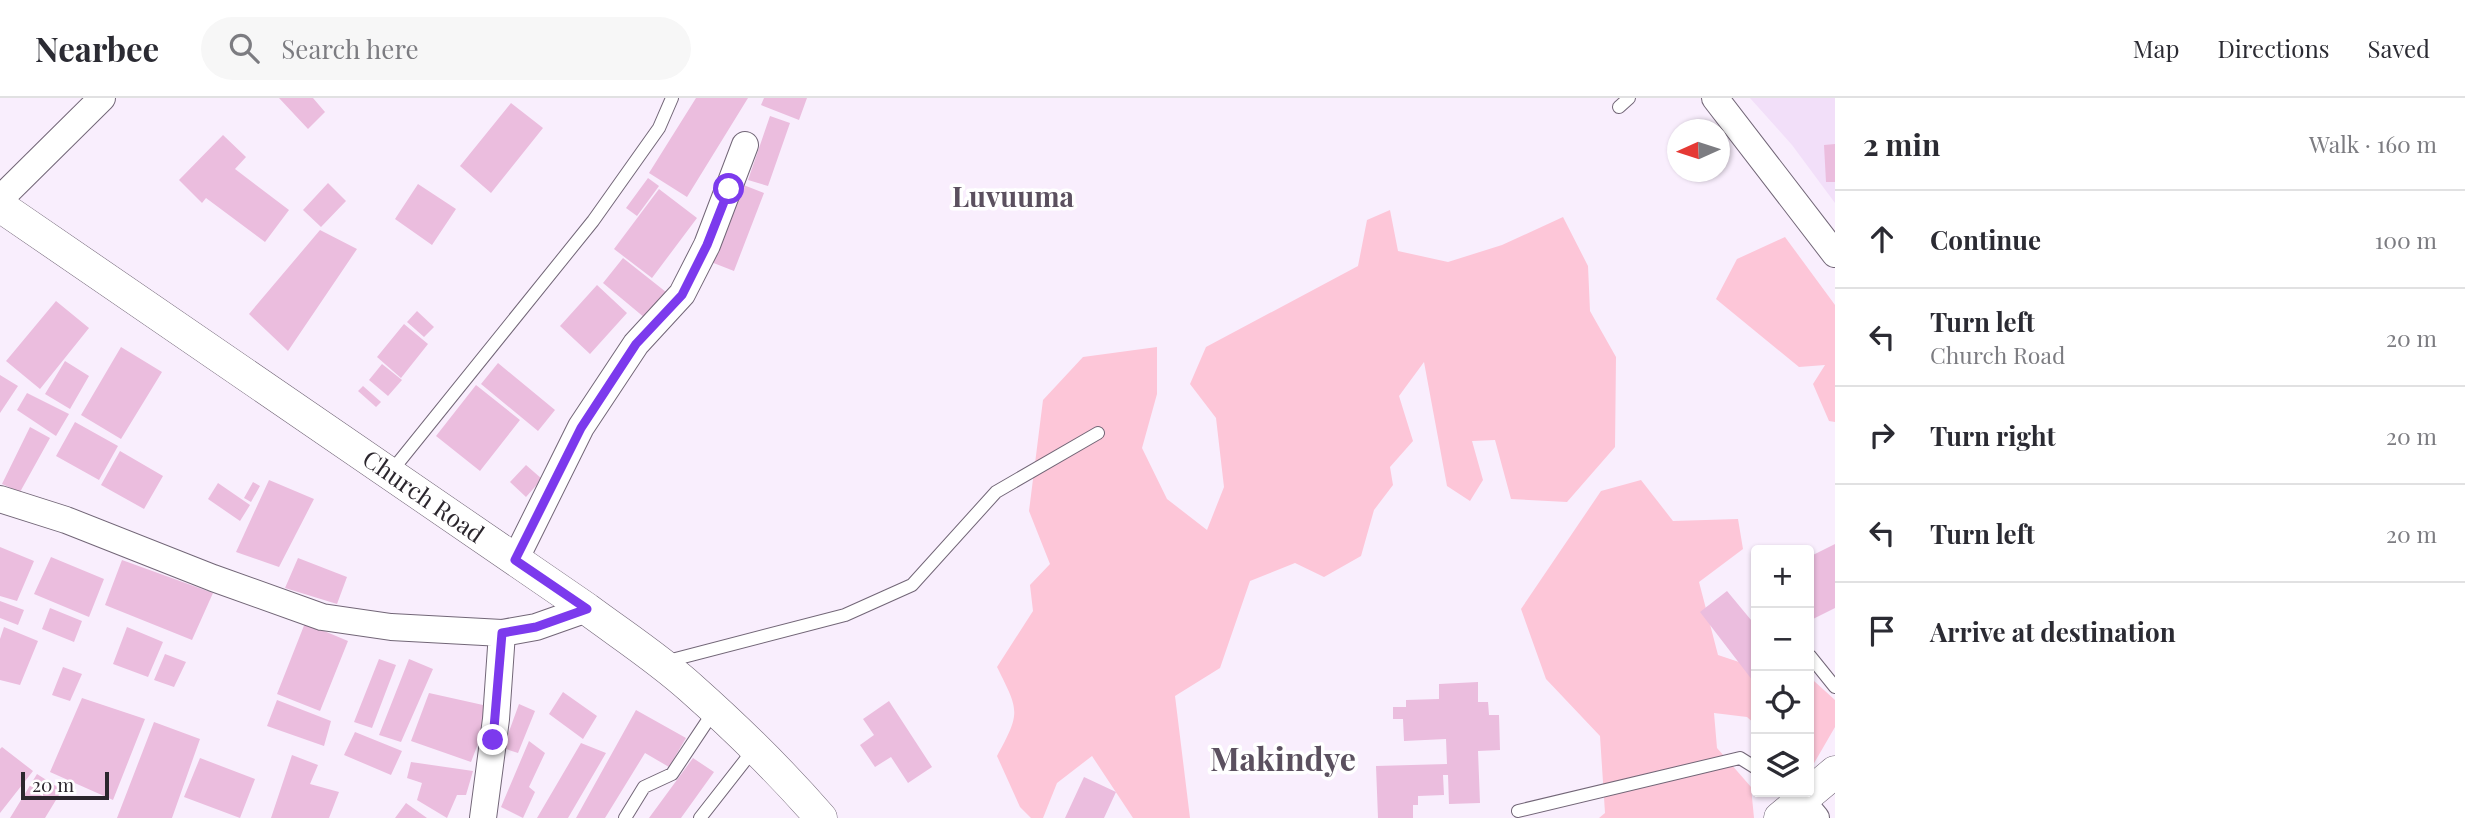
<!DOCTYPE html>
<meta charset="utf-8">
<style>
:root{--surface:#fff;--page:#f7f7f7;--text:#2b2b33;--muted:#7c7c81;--line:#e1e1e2}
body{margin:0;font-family:"Playfair Display",serif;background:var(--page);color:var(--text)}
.controls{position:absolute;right:21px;bottom:21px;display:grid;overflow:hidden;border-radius:7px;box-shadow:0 2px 5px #0004}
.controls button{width:63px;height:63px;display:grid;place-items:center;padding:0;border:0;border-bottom:2px solid var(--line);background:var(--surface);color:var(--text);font:35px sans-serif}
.compass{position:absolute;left:1667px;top:21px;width:63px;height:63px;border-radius:50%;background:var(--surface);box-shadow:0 2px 5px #0004;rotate:267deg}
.scale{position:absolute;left:21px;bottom:18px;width:88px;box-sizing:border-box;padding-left:7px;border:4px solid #2b262d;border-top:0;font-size:19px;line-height:24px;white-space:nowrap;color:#2b262d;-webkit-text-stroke:5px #fff;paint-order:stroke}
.stop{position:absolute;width:21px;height:21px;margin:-16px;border:5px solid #7c3aed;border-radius:50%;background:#fff}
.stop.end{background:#7c3aed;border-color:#fff;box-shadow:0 2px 7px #0008}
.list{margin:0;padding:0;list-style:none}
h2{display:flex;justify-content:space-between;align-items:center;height:91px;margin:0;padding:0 28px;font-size:30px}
h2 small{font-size:23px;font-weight:400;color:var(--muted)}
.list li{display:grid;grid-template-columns:46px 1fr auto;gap:21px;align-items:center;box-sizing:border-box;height:98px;padding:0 28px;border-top:2px solid var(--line)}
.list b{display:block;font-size:26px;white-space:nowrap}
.list p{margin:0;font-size:23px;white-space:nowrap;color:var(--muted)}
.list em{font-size:23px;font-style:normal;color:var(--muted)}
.icon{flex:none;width:38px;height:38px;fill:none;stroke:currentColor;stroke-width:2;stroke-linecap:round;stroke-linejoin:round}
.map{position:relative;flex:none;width:1835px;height:720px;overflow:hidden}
header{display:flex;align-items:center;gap:42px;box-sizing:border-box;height:98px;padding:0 35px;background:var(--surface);border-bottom:2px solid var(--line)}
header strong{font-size:33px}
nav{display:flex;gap:38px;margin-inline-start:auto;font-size:24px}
.search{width:490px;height:63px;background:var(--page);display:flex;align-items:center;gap:18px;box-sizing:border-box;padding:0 24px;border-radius:38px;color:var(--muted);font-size:26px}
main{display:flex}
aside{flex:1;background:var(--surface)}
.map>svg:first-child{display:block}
.built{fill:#f2dff9}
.green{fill:#fdc6d8}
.building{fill:#ebbdde}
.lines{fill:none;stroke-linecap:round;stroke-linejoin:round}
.service-casing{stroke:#726677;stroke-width:14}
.minor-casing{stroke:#726677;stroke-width:28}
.tertiary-casing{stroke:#726677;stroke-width:33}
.service{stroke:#fff;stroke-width:12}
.minor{stroke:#fff;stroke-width:26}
.tertiary{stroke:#fff;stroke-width:32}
.route{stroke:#7c3aed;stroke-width:9}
.labels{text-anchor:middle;stroke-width:7;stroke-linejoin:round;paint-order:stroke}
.street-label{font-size:24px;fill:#2b262d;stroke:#fff}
.quarter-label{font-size:28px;font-weight:bold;fill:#5b505f;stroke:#fff}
.district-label{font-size:32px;font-weight:bold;fill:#5b505f;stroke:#fff}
</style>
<header>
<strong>Nearbee</strong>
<div class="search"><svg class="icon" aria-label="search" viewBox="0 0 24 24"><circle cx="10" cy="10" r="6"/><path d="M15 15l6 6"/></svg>Search here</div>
<nav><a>Map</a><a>Directions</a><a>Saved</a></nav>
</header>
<main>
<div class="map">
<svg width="1835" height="720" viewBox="0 0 1835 720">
<rect width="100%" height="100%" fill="#f9eefd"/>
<path class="built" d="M1750 0H1835V105L1792 47Z"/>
<path class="green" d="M1390 112 1398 153 1448 164 1502 147 1563 119 1588 168 1590 213 1616 259 1615 349 1567 404 1511 401 1495 342 1472 343 1483 382 1470 403 1447 388 1424 264 1399 298 1413 343 1390 369 1393 387 1374 412 1361 458 1324 479 1295 465 1250 483 1220 570 1175 598 1190 720H1133L1092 658 1057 685 1043 720H1031L1020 709 997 658C1021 614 1019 613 997 569L1033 513 1030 487 1050 466 1029 413 1043 302 1083 259 1157 249V296L1142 350 1167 401 1207 432 1224 389 1216 320 1190 286 1206 249 1358 168 1367 122Z
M1785 139 1835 207V324L1829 323 1813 286 1825 267 1799 269 1716 201 1737 161Z
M1641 382 1673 423 1738 421 1743 451 1699 484 1718 557 1748 567 1756 580V627L1747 619 1714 615 1717 650 1751 689 1754 720H1599L1605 715 1600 638 1546 581 1521 511 1601 393Z
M1814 583 1835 602V629L1813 667 1809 664V584Z"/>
<path class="building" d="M279 0H313L325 14 308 31Z
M696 0H748L687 99 649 75Z
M764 0H807L799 22 761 7Z
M511 5 543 30 491 95 460 68Z
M770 18 790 25 768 88 748 82Z
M223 37 246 59 235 71 289 112 265 144 206 100 202 105 179 82Z
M1835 46V84H1826L1824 47Z
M648 80 659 88 637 118 626 110Z
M328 85 346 103 321 129 303 112Z
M418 86 456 111 432 147 395 121Z
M741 86 764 95 734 173 711 164Z
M659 91 697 120 652 180 614 151Z
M320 132 357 151 288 253 249 216Z
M623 160 666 194 645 220 603 185Z
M597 187 627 215 590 256 560 228Z
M56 203 89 230 40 291 6 263Z
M417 213 434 229 424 239 407 224Z
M404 226 428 246 401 280 377 259Z
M121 249 162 274 121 341 81 317Z
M65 263 89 278 70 311 45 296Z
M498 265 555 312 538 333 481 286Z
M382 266 402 282 388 298 369 282Z
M0 277 18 288 0 315Z
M476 287 520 322 480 373 436 338Z
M363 288 381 304 376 309 358 293Z
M27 295 69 316 56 338 17 312Z
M75 324 118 348 99 382 56 358Z
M30 329 50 340 20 394 2 386Z
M120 353 163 378 144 411 101 387Z
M526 367 542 381 526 399 510 384Z
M269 382 314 401 279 469 236 454Z
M253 384 260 388 251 404 244 400Z
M218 385 250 407 240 423 208 401Z
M1835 446V510L1809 523V459Z
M0 449 34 463 17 503 0 498Z
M51 459 104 481 89 519 34 496Z
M298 460 347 479 337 506 285 490Z
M122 462 213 495 192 542 105 507Z
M1727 493 1756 528V587L1700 514Z
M0 503 24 512 18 527 0 520Z
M50 510 82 523 74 544 42 531Z
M305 525 348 543 320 613 277 596Z
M4 529 38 543 20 587 0 582V541Z
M127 529 163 544 148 579 113 566Z
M165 556 186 564 174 589 154 582Z
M379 561 396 567 372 630 354 624Z
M409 561 433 571 401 644 379 637Z
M63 569 82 576 70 603 52 597Z
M1478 584V604H1488L1489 617H1499L1500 652 1478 653 1480 705 1449 706 1448 677H1443L1444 697 1418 698V707H1413V720H1378L1376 668 1447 666 1446 641 1404 643 1403 621H1393V609H1406V602L1439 601V586Z
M563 594 597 618 583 641 549 616Z
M429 595 492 609 471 664 411 643Z
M82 600 145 621 113 702 50 674Z
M277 602 331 623 324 648 267 628Z
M889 603 932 669 908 685 891 659 875 669 860 647 874 637 863 621Z
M519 606 535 613 518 655 503 650Z
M636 612 686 640 669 669 645 655 605 720H576Z
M154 624 200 641 172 720H117Z
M355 634 402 653 391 677 344 657Z
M529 643 545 655 529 689 535 694 523 720 501 709Z
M581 645 606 655 568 720H537Z
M2 649 33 673 0 715V651Z
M292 657 318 667 310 686 339 694 329 720H271Z
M200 660 255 681 240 720 184 699Z
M693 660 714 674 681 720H649Z
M411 664 473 673 466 697H457L447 720 417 702 422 685 407 680Z
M37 676 62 692 45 720H10Z
M1084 679 1116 694 1104 720H1065Z
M406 705 427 720H395Z"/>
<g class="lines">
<g class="service-casing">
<path id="service" d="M1619 9 1629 0
M390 375 593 123 659 30 672 0
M1810 558 1835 589
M664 564 845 517 912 487 996 394 1098 335
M1518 713 1740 660 1756 670
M625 720 644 689 672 676 714 613
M700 720 754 651"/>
</g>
<g class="minor-casing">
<path id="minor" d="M1715 0 1835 156
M0 101 102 0
M0 401 66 422 213 480 322 519 391 529 502 535 536 529 587 511
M515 462 581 329 636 246 682 196 707 147 745 47
M1801 702 1816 720
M483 720 496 621 502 535"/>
</g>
<g class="tertiary-casing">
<path id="tertiary" d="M0 108 587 511C622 537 659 561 691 590 736 630 781 674 821 720
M1780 720 1835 674"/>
</g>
<use href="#service" class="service"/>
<use href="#minor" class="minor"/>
<use href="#tertiary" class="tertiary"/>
</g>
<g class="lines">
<path class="route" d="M493 642 502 535 536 529 587 511 515 462 581 330 636 246 682 197 707 147 729 91"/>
</g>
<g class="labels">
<g class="street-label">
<text transform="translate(423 399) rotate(35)" y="8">Church Road</text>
</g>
<g class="quarter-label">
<text x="1013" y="109">Luvuuma</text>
</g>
<g class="district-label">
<text x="1283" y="673">Makindye</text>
</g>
</g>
</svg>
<div class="controls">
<button>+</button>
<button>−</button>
<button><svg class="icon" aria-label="locate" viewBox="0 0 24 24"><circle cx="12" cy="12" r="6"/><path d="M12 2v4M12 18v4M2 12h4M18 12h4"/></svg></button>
<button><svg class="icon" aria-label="layers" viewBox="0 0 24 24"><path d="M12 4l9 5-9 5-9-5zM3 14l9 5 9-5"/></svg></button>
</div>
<svg class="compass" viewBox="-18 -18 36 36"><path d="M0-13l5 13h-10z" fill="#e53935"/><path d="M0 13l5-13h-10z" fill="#7c7c81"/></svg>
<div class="scale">20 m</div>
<div class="stop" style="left:729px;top:91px"></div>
<div class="stop end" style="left:493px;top:642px"></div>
</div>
<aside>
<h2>2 min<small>Walk · 160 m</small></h2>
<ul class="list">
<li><svg class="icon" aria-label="ahead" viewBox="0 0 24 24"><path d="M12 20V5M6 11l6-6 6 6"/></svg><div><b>Continue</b></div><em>100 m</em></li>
<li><svg class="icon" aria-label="left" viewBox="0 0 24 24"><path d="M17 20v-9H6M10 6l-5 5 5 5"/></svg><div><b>Turn left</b><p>Church Road</p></div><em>20 m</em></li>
<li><svg class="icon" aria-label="right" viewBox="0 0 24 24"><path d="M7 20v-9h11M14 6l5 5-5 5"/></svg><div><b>Turn right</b></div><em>20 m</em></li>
<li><svg class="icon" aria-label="left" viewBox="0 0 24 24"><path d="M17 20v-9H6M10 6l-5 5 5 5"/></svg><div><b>Turn left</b></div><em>20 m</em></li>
<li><svg class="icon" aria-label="arrive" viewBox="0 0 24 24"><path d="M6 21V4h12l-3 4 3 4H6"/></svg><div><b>Arrive at destination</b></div></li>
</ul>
</aside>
</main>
